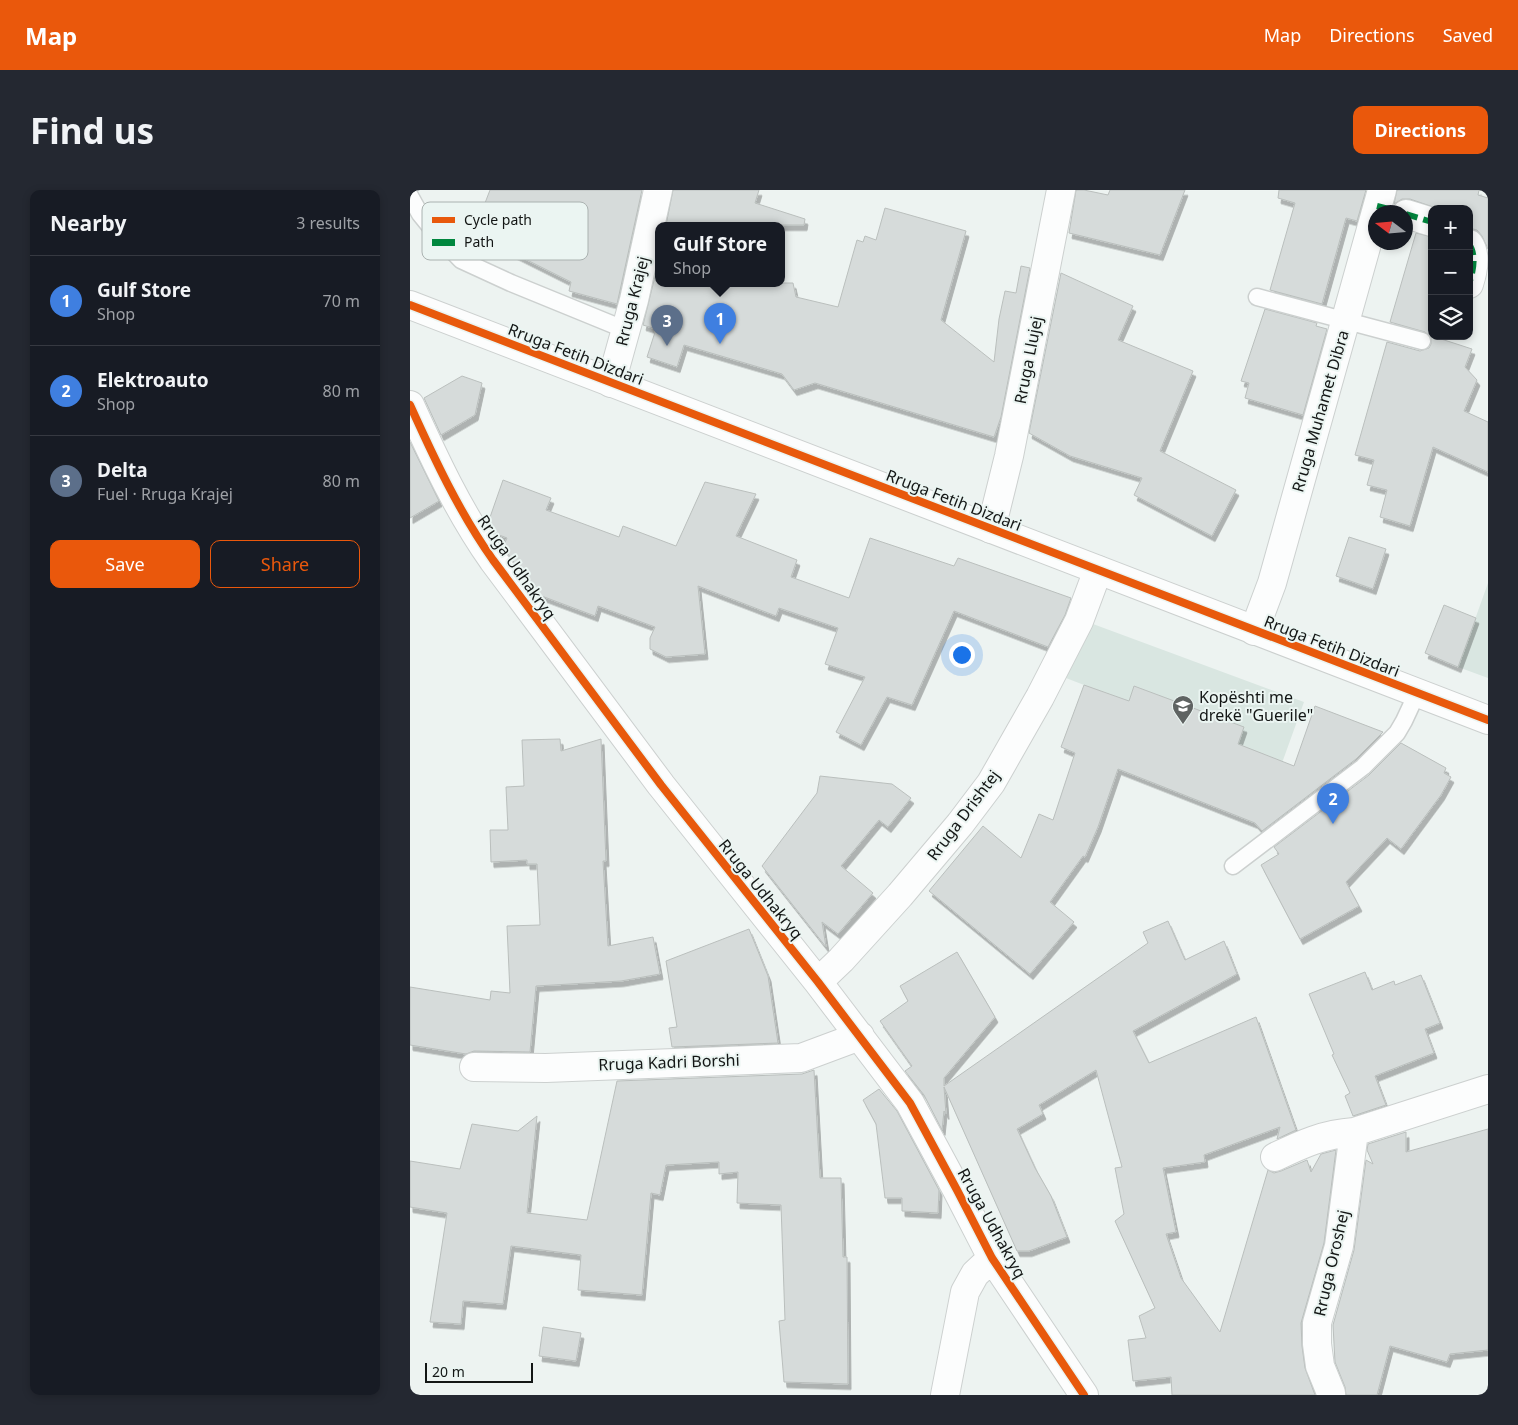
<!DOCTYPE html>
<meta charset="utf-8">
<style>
:root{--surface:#171b24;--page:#242831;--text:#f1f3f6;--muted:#9ea1a6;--line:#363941;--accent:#ea580c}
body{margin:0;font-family:"Noto Sans",sans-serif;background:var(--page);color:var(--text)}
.controls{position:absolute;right:15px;top:15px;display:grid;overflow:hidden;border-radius:10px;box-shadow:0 2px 8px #0003}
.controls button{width:45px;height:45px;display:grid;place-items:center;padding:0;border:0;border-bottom:1px solid var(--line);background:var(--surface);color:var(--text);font:25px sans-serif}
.compass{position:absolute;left:958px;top:15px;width:45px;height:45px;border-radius:50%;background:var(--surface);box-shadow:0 2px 8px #0003;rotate:286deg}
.scale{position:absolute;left:15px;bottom:12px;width:108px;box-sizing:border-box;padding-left:5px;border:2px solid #131615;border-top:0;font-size:14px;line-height:18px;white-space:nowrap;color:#131615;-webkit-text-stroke:4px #ebf5f2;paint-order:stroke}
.you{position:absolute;left:551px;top:464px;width:18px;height:18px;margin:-12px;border:4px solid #fff;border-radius:50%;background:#1a73e8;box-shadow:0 0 0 8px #1a73e833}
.badge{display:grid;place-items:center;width:32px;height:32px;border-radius:50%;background:var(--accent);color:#fff;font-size:16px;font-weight:700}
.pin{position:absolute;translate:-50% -41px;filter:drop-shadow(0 1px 2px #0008)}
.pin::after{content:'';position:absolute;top:26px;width:18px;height:15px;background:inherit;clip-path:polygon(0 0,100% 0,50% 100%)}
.popup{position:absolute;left:245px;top:32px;width:130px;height:65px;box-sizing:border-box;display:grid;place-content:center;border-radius:10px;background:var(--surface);filter:drop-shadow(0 1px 4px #0005);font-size:16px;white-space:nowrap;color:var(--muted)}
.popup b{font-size:19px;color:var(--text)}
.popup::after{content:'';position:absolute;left:50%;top:100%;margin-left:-10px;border:10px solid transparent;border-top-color:var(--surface)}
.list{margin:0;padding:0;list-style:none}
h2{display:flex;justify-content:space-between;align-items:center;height:65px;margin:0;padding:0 20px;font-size:21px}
h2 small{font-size:16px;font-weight:400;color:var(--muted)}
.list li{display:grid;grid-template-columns:32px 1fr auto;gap:15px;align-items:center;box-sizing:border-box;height:90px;padding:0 20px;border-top:1px solid var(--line)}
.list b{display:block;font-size:19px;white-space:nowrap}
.list p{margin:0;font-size:16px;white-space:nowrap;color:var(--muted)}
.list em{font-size:16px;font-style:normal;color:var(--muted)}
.actions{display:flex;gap:10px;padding:15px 20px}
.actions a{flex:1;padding:11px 0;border:1px solid var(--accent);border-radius:10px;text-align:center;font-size:18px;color:var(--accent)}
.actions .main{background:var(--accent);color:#fff}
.icon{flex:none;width:28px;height:28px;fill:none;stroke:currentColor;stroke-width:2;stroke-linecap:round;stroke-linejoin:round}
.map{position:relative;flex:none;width:1078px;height:1205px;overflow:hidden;border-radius:10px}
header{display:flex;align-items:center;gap:30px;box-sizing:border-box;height:70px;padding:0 25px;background:var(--accent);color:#fff}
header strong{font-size:24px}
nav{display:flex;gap:28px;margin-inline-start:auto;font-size:18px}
.intro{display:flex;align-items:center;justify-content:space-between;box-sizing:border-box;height:120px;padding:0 30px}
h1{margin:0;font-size:35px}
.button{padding:12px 22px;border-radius:10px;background:var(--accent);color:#fff;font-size:18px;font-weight:700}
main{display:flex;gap:30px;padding:0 30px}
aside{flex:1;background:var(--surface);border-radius:10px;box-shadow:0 2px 8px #0003}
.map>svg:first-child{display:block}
.built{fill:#d9e6e1}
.building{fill:#d6dbda;stroke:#babfbd;filter:url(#shadow)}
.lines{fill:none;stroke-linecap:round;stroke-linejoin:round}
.lane-casing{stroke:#ccd0cf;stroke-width:19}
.street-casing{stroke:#ccd0cf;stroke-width:30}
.secondary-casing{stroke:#ccd0cf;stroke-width:30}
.lane{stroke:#fcfdfd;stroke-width:16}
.street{stroke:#fcfdfd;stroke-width:28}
.secondary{stroke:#fcfdfd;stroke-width:28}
.quiet{stroke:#00873e;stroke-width:6;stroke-dasharray:12 6;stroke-linecap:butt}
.cycleway-casing{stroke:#ebf5f2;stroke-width:11}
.cycleway{stroke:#e8590c;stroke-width:8}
.labels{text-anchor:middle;stroke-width:4;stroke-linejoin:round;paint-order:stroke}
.street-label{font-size:16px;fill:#131615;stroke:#ebf5f2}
.poi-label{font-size:16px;fill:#131615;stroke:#ebf5f2;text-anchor:start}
.key{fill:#ebf5f2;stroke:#aab2b0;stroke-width:1}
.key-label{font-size:14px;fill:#131615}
</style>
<header>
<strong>Map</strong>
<nav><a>Map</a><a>Directions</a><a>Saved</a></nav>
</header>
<div class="intro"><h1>Find us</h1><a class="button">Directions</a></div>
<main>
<aside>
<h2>Nearby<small>3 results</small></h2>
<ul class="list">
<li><span class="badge" style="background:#3f7fe0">1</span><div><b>Gulf Store</b><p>Shop</p></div><em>70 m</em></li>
<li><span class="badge" style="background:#3f7fe0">2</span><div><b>Elektroauto</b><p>Shop</p></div><em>80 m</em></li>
<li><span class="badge" style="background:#5c6f8a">3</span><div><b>Delta</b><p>Fuel · Rruga Krajej</p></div><em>80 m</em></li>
</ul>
<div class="actions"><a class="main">Save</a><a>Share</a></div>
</aside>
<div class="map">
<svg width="1078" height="1205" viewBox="0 0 1078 1205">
<defs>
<filter id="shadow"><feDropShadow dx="3" dy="5.5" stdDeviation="0" flood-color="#0004"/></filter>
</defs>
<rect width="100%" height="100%" fill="#edf3f1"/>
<path class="built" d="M1078 393V488L1048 477Z
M683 434 894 512 850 634 651 557 674 495 656 488Z"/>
<path class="building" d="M80 0H232L207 114 159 101 161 92 99 61 101 54 70 26Z
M263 0H349L345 13 395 29 394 35H256Z
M666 0H674L698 5 700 0H775L750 65 659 43Z
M869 0H956L947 31 936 28 912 114 860 100 885 13 868 8Z
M987 0H1069L1068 5 1078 8V59L1072 46 1067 40 1059 38V19H1029L1000 9H992L984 14Z
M475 18 556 41 531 130 584 172 589 129 595 101 606 103 611 76 620 78 591 227 584 247 405 193 384 200 372 184 274 155 267 177 237 167 246 139 233 135 249 70V93H383L386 107 428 117 447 50 453 52 455 46 466 50Z
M1006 43 1022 47V146L1062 159 1055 177 1067 190 1054 221 1078 232V282L1023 257 1000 336 970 327 977 300 957 295 964 270 945 265 977 152 1010 161 1019 158 1021 154V148L1015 142 980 132Z
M651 83 723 116 708 150 783 181 750 261 826 300 802 346 724 305 732 288 660 266 619 243Z
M855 119 907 133 906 136 917 139 893 225 835 208 839 193 831 191Z
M52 186 72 193 65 225 31 245 14 208Z
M0 252 29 311 0 328Z
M93 290 141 308 136 320 209 347 213 336 266 356 295 292 346 304 326 346 387 370 381 387 439 408 460 348 544 376 548 368 661 408 655 425 638 457 544 421 502 515 477 507 451 555 426 542 455 487 415 474 428 438 369 418 366 426 288 396 295 464 256 467 240 459V448L245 437 188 416 185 426 129 405 112 383 113 381 109 379 93 357 97 348 84 343 78 333Z
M939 347 976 359 963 399 926 386Z
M1034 415 1066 428 1048 477 1015 463Z
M674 495 719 511 724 496 834 537 828 554 884 576 905 516 973 542 946 569 852 641 845 633 708 579 688 637 675 667 673 666 640 712 664 732 620 784 519 701 573 636 611 668 629 624 643 630 665 563 651 557Z
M150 549 151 561 191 549 196 671H193L198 756 243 747 250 784 211 791 126 796 120 862 64 861 56 864 0 855V797L80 810 81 801 100 803 97 736 130 735 127 674H117V670L81 672 80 640H98L96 597 114 596 112 550Z
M991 553 1036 578 1034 583 1041 587 1031 605 991 659 977 648 936 692 949 716 890 749 851 675 869 664 864 657 959 585Z
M410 586 482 594 501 608 478 637 469 630 431 676 463 703 428 744 412 732 416 757 352 676 407 603Z
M758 731 775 770 814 751 827 784 723 841 739 873 846 827 886 940 867 949 870 937 794 965 795 972 753 978 766 1042 756 1044 771 1088 810 1142 858 980 864 983 871 981 897 970 901 982 911 964 926 960 914 1053 891 1133 892 1156 895 1178 905 1205H762L761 1187 723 1191 718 1150 736 1148 729 1126 745 1118 705 1031 714 1024 705 978 712 977 686 880 629 915 633 924 607 939 625 978 641 1006 657 1047 619 1061H607L534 897 536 924 534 921 532 940 514 905 495 881 502 876 470 831 498 811 490 796 547 762 585 827 534 888V896L738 753 733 742Z
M339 739 358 786 368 853 262 857 259 838 267 837 256 771Z
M955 782 962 800 984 791 985 795 1011 785 1030 833 1015 839 1024 863 965 886 976 915 943 926 935 906 940 903 922 865 924 864 899 804Z
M404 880 410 988H431L433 1067H437L438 1194 374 1192 369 1131 375 1130 371 1015 327 1013 328 982 309 984V972L256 975 250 1005 241 1003 232 1105 168 1100 171 1065 101 1056 93 1114 53 1111 51 1134 20 1132 37 1023 0 1017V971L50 979 62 934 108 941 127 926 117 1023 177 1030 207 891 392 884Z
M469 899 487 921 529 1000 528 1023 492 1021V1008H475L466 934 453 910Z
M1078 939V1160L1040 1164 1037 1172 980 1156 967 1205H936L935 1197 925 1172 923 1135 944 1060 956 970 963 974 957 960 958 954 996 942V962Z
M133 1137 171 1143 166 1171 129 1166Z"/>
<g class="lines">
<g class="lane-casing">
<path id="lane" d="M0 6 10 24 27 45 51 70 101 93 216 140
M847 107 1012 151
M823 676 953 577 987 543 994 531 1007 503"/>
</g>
<g class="street-casing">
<path id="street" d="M996 24 1022 32
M1059 54C1067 65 1063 82 1059 94
M201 193 224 110 248 0
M0 215C24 268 49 322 83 370L251 595 408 792 500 913 547 1000 582 1068 674 1205
M581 339 599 266 651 0
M844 441 862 393 972 0
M408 792 431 770 490 705 550 634 581 593 630 507 669 431 688 380
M64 877 136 878 391 868 450 846
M865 967C892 954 914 944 944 942L1078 899
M921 1203 910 1176 907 1154V1133L929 1056 944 942
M535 1205 555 1102 565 1084 582 1068"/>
</g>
<g class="secondary-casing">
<path id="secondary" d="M0 115 1078 530"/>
</g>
<use href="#lane" class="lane"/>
<use href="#street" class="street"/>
<use href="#secondary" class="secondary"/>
<path class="quiet" d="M967 16 991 22
M996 24 1022 32
M1059 54C1067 65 1063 82 1059 94"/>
<g class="cycleway-casing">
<path id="cycleway" d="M0 115 1078 530
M0 215C24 268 49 322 83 370L251 595 408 792 500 913 547 1000 582 1068 674 1205"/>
</g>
<use href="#cycleway" class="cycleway"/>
</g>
<defs>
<g id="school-pin" transform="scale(1.125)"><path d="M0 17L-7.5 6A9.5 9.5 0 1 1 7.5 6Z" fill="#5f6362" stroke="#ebf5f2"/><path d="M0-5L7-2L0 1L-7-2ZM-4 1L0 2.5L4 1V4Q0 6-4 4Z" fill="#fff"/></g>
</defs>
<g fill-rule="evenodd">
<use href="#school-pin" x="773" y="516"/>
</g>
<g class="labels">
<g class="street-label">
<text transform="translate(222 111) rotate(-76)" y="6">Rruga Krajej</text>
<text transform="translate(166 164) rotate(21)" y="6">Rruga Fetih Dizdari</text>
<text transform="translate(618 170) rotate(-79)" y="6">Rruga Llujej</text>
<text transform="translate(910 221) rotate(-74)" y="6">Rruga Muhamet Dibra</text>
<text transform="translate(544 310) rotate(21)" y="6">Rruga Fetih Dizdari</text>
<text transform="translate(107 377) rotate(55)" y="6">Rruga Udhakryq</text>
<text transform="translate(922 456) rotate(21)" y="6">Rruga Fetih Dizdari</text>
<text transform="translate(553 625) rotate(-53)" y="6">Rruga Drishtej</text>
<text transform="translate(351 699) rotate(51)" y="6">Rruga Udhakryq</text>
<text transform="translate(259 872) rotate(-2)" y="6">Rruga Kadri Borshi</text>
<text transform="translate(582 1033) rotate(61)" y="6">Rruga Udhakryq</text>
<text transform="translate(921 1073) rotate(-77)" y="6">Rruga Oroshej</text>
</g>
<g class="poi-label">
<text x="789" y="513">Kopështi me<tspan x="789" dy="18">drekë "Guerile"</tspan></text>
</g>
</g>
<rect x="12" y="12" width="166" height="58" rx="8" class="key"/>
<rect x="22" y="27" width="23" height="6" fill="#e8590c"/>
<rect x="22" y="49" width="23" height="7" fill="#00873e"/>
<g class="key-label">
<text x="54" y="35">Cycle path</text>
<text x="54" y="57">Path</text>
</g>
</svg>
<div class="controls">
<button>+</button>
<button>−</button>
<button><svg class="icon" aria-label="layers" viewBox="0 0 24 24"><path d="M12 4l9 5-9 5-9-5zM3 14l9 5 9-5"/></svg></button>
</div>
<svg class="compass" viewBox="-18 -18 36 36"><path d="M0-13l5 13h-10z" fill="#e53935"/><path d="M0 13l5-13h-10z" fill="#9ea1a6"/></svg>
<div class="scale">20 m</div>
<div class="you"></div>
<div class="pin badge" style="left:310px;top:154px;background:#3f7fe0">1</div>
<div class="popup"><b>Gulf Store</b>Shop</div>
<div class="pin badge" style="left:923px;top:634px;background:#3f7fe0">2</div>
<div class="pin badge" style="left:257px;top:156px;background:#5c6f8a">3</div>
</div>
</main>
